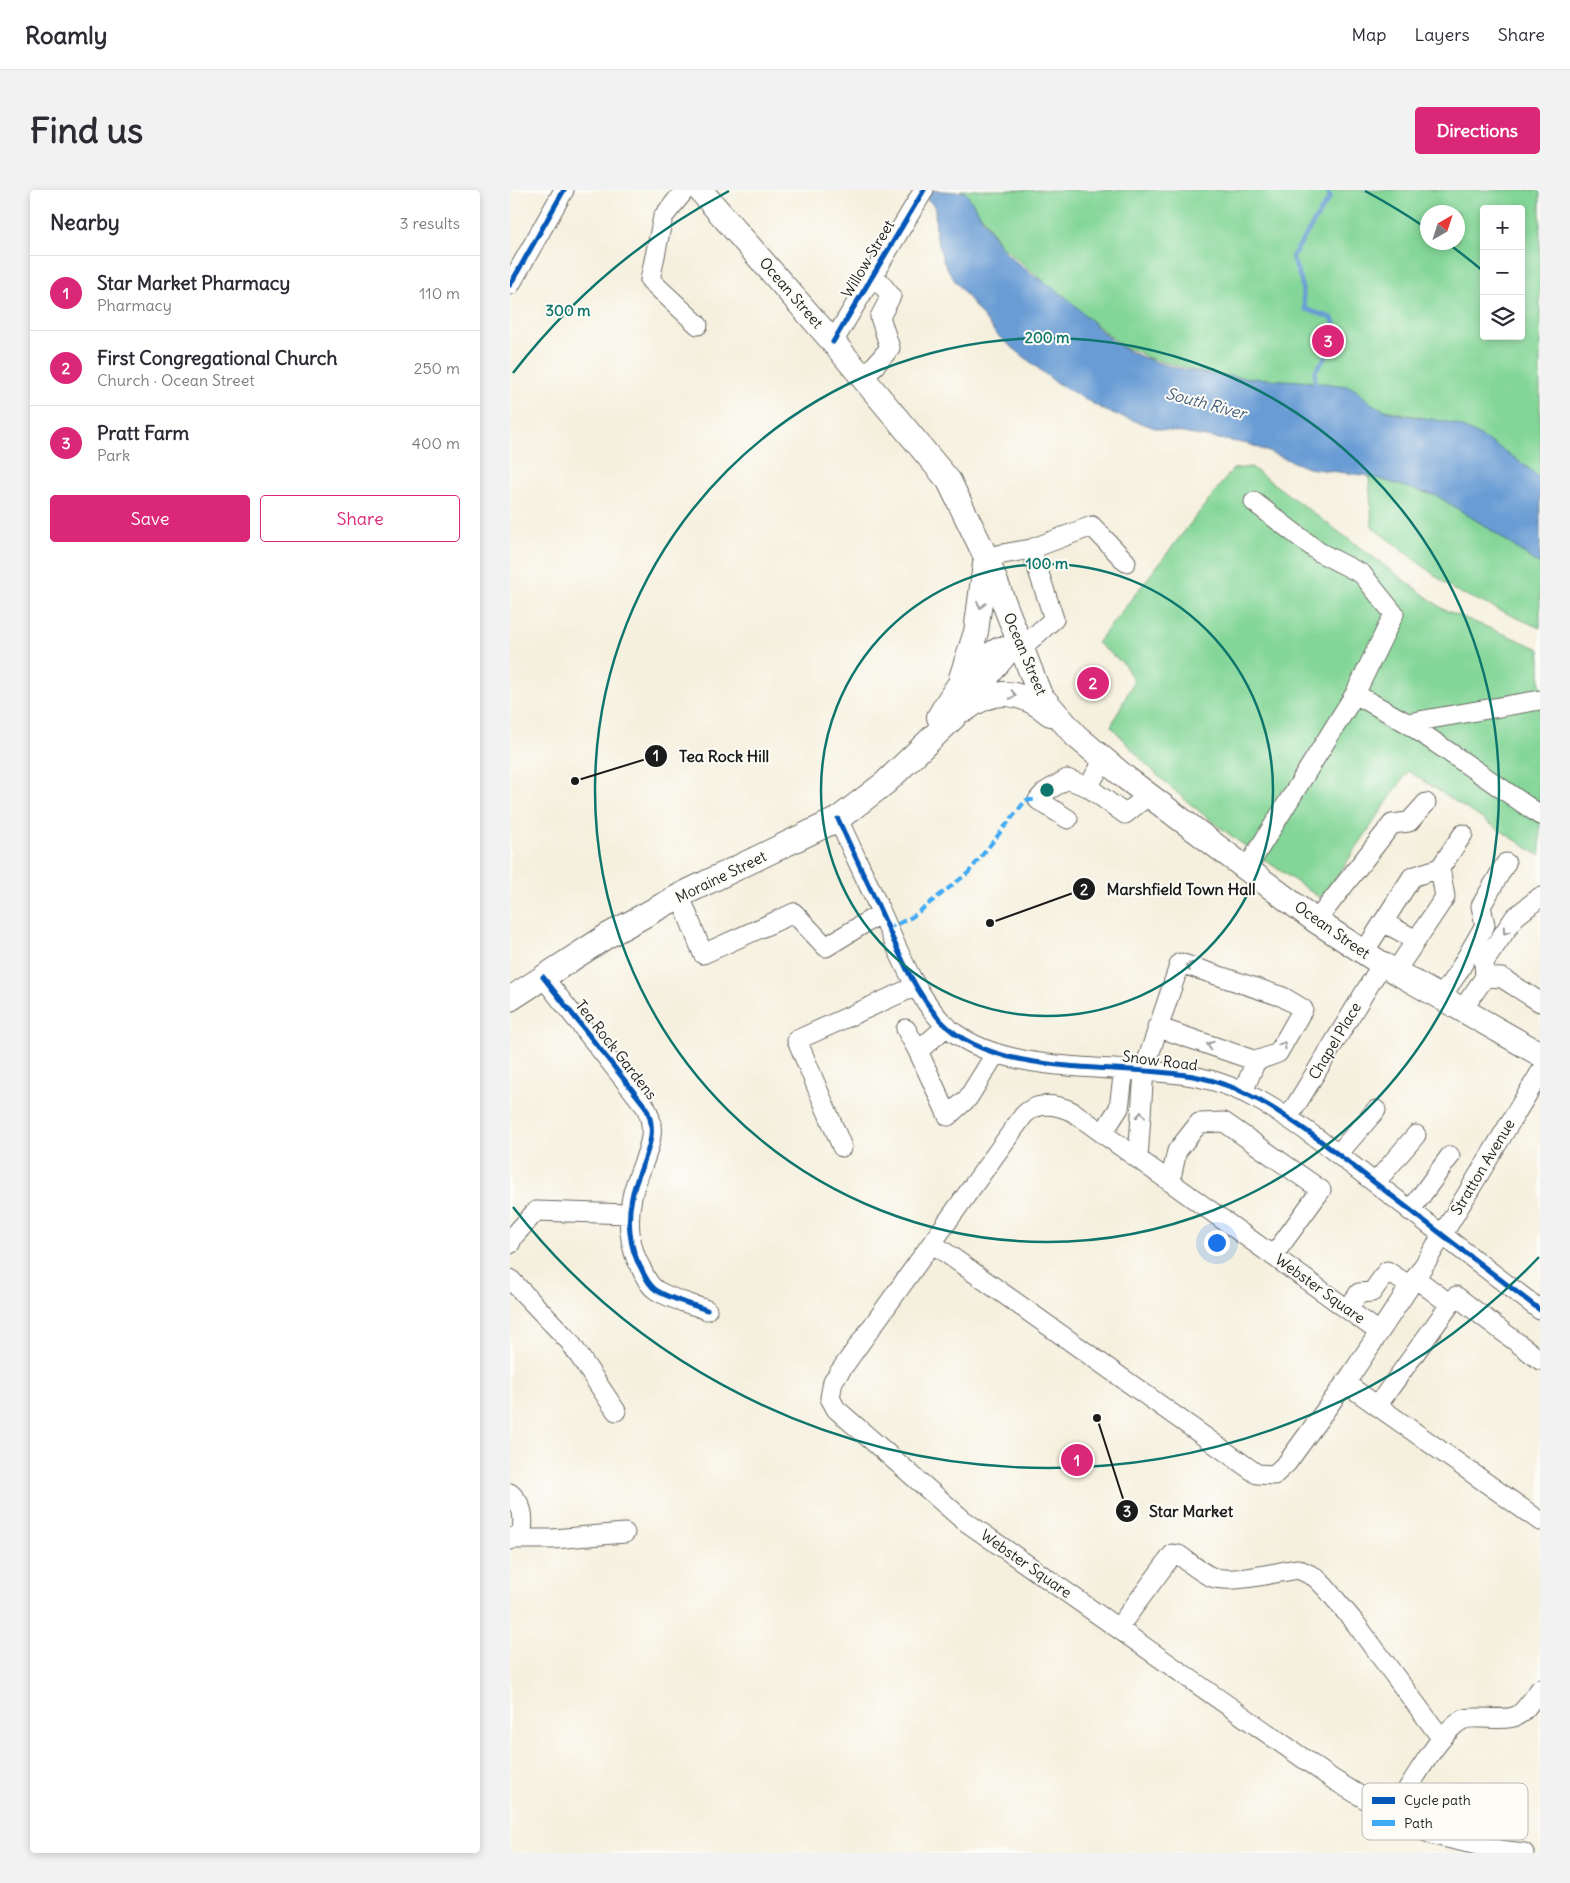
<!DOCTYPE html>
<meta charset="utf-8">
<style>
:root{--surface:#fff;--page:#f2f2f3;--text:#2b2b33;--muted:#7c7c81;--line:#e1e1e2;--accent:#db2777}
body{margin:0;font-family:Delius,sans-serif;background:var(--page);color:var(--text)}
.controls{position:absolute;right:15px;top:15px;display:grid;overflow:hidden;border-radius:5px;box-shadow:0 2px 8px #0003}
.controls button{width:45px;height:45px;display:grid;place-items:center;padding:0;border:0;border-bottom:1px solid var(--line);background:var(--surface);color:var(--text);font:25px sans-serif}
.compass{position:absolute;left:910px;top:15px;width:45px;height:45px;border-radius:50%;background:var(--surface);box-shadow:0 2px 8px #0003;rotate:39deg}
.you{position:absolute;left:706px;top:1052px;width:18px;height:18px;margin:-12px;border:4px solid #fff;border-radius:50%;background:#1a73e8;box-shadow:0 0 0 8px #1a73e833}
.badge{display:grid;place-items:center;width:32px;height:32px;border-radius:50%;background:var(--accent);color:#fff;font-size:16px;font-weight:700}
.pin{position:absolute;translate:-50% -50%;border:2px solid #fff;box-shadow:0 1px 5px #0006}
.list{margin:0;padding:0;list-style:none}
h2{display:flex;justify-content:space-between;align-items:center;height:65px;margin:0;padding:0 20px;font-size:21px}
h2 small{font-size:16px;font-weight:400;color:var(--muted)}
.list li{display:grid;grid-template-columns:32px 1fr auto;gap:15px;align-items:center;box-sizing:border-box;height:75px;padding:0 20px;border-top:1px solid var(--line)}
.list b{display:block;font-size:19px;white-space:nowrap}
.list p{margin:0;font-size:16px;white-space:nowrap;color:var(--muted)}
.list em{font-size:16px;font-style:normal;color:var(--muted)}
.actions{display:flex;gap:10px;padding:15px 20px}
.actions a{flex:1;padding:11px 0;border:1px solid var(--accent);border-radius:5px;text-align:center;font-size:18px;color:var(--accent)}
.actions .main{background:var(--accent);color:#fff}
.icon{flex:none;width:28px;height:28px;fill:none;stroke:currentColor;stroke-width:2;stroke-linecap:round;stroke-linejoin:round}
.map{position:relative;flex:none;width:1030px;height:1663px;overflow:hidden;border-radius:5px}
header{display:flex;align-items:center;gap:30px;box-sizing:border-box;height:70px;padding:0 25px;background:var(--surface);border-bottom:1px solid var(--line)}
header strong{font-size:24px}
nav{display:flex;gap:28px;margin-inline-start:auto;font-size:18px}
.intro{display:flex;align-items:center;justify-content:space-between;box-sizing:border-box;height:120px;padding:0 30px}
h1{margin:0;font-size:35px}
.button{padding:12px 22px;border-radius:5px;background:var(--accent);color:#fff;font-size:18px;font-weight:700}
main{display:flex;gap:30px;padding:0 30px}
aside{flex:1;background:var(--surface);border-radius:5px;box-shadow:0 2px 8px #0003}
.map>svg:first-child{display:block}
.green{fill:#83d697;stroke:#50795a;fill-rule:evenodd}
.water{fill:#699cd4;stroke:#425c78}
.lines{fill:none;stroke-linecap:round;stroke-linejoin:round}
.stream{stroke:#699cd4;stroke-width:4.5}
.minor-casing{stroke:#686660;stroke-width:21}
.major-casing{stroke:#686660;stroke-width:26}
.minor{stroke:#fff;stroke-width:19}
.major{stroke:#fff;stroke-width:24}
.quiet{stroke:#3fa9f5;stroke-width:4;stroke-dasharray:8 4;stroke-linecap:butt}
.cycleway-casing{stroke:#fdfcf7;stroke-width:8}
.cycleway{stroke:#0057b8;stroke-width:5}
.oneway{stroke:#999}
.ring{fill:none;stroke:#0f766e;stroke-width:2.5}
.labels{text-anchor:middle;stroke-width:4;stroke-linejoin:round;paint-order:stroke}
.street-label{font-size:15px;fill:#1c1c1c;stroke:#fdfcf7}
.water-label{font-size:16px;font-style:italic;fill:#425c78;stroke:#fdfcf7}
.key{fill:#fdfcf7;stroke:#bab9b5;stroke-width:1}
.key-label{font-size:14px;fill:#1c1c1c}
.centre{fill:#0f766e;stroke:#fdfcf7;stroke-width:2.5}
.ring-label{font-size:15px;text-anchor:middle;font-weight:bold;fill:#0f766e;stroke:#fdfcf7;stroke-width:4;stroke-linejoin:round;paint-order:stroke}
.leader{fill:none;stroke:#1c1c1c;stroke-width:2}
.callout-dot{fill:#1c1c1c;stroke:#fdfcf7;stroke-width:2}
.mark-label{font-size:15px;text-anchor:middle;font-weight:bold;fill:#fff}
.callout-label{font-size:16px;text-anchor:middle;font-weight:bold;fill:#1c1c1c;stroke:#fdfcf7;stroke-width:4;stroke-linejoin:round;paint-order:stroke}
</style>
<header>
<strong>Roamly</strong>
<nav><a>Map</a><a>Layers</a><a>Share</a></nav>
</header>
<div class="intro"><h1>Find us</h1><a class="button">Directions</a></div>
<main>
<aside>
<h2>Nearby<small>3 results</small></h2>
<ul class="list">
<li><span class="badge">1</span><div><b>Star Market Pharmacy</b><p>Pharmacy</p></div><em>110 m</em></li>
<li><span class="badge">2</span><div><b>First Congregational Church</b><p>Church · Ocean Street</p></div><em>250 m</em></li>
<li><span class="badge">3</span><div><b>Pratt Farm</b><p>Park</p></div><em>400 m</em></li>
</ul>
<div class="actions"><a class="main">Save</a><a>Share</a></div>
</aside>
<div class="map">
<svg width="1030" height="1663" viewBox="0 0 1030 1663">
<rect width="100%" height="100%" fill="#fdfcf7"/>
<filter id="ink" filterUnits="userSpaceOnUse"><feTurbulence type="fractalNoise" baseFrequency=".02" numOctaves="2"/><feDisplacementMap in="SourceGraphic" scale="10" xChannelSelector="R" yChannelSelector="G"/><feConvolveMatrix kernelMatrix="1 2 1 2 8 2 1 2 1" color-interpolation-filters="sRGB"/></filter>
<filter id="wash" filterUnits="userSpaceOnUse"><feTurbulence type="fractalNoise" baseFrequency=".0096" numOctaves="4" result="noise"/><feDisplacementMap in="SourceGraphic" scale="20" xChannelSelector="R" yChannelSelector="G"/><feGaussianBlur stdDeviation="1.12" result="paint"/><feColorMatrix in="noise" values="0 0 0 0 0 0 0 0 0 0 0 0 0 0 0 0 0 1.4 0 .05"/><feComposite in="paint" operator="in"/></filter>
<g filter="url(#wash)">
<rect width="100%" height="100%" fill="#f5f0de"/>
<path class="green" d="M450 0H1030V293L985 256 979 255 944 234 702 185 638 168 628 162 613 157 490 55 475 30ZM974 19H1011V146H974ZM918 22H948V52H918Z
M741 277 933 419 1030 459V666L898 581 822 694 810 708C752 668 693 629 643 581 628 567 615 551 601 536L624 491 614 474 587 453 723 279Z
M859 286 927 306 977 337 1030 375V438L944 400 862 337Z"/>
<path class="water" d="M408 0 455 2C468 19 477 38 490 55 508 79 535 90 558 109 578 126 597 151 621 162 688 194 765 185 836 196 847 197 855 210 864 215 889 229 918 226 945 234 966 241 1016 273 1030 289V375L977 337 927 306 859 286 798 278 739 254 648 239 596 221 545 192 487 145 445 91 434 73 426 45 425 17Z"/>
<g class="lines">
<path class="stream" d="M805 197V181L831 147 822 128 795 119 791 90 782 67 820 7 817 0"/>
</g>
</g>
<g filter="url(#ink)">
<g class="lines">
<g class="minor-casing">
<path id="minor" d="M175 0 153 27 140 90 188 135
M0 95 54 0
M323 152 414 0
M353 189 380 158 370 127 381 106 364 85
M476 367 521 359 582 336 616 372
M511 458 544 429 521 359
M845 504 897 533 1030 625
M897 533 1030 510
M594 570 578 597 615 624 639 605
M328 629C342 660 357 691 371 722 388 760 403 800 431 831 486 890 613 872 688 887 733 896 772 923 808 949L1030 1120
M558 629 528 610 535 602 557 589 578 597
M737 678 845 504 884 424 852 384 809 362 744 312
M170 706 193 764 284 723 316 757 371 723
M806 731 882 634 899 632 916 613
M873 732 906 750
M854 762 902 687 930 678 953 644
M885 782 935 707 930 678
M33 787 135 916C153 947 128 976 122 1007 117 1030 119 1058 131 1078 134 1085 140 1096 146 1100 160 1109 181 1114 197 1120
M975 787 992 788 1030 812
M930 808 947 784 975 735 971 716 996 673
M952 820 975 787 974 772 1005 727 1030 707
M437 836 408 861 438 926 458 908 486 863
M647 837 746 871
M396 839 408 861
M778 928 872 774
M593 943 609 918 614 879
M332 957 287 850 406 796
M828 964 866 920
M628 969 634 880 670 773 773 807 793 819 768 863 746 871 733 902
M660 992 667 961 689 933 714 932 811 1000 763 1066
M865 993 906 945
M900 1021 940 966
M422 1053 747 1284 764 1285 777 1273 841 1185 916 1072 1030 883
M0 1054 3 1047 26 1021 119 1024
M905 1088 940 1114
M0 1089 60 1152 106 1221
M838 1119 849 1103 862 1102 877 1081 900 1096
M869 1142 563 922C546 914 526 911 513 926L323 1191 320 1208 326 1219 452 1329 824 1590 895 1633 924 1645 989 1660 1014 1663
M835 1193 1030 1331
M867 1216 946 1106 1030 1170
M0 1303C13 1315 14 1325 12 1342L0 1350
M4 1349H43L115 1343
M608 1438 663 1364 669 1365C679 1372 691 1383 702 1387 723 1394 766 1382 788 1379L805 1387 815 1397 846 1434 932 1549
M882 1625C896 1602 930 1541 952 1530 958 1527 965 1528 971 1528 1010 1529 1007 1531 1030 1499"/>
</g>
<g class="major-casing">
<path id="major" d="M190 0 323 152 439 291 476 367 530 505 566 546 616 588 806 731 872 774 1030 864
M451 488 466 442 475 374
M456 519C485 497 512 500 540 524
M429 527C445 499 460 474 490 459
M0 809 97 746 175 703 328 629 375 593 444 527 507 450"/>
</g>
<use href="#minor" class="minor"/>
<use href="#major" class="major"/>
<path class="quiet" d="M377 739 402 727 458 683 516 610H528"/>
<g class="cycleway-casing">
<path id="cycleway" d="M0 95 54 0
M323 152 414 0
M328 629C342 660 357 691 371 722 388 760 403 800 431 831 486 890 613 872 688 887 733 896 772 923 808 949L1030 1120
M33 787 135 916C153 947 128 976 122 1007 117 1030 119 1058 131 1078 134 1085 140 1096 146 1100 160 1109 181 1114 197 1120"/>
</g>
<use href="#cycleway" class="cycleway"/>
</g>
<defs><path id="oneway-chevron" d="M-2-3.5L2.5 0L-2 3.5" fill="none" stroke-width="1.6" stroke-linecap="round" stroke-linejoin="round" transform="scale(1.25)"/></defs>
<g class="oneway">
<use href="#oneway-chevron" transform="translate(471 415) rotate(100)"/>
<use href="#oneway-chevron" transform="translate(503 505) rotate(12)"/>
<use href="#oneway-chevron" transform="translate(996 741) rotate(124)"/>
<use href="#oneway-chevron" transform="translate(679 776) rotate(-161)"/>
<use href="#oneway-chevron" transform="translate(700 855) rotate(-161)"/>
<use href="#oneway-chevron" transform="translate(773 855) rotate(-60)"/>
<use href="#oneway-chevron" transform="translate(631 925) rotate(-87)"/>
</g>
</g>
<g class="ring">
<circle cx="537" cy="600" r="226"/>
<circle cx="537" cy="600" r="452"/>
<path d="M1029 1067A678 678 0 0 1 3 1017M3 183A678 678 0 0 1 219 1M855 1A678 678 0 0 1 916 38M940 55A678 678 0 0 1 973 81"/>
</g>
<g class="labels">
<g class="street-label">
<text transform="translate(358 69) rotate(-59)" y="5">Willow Street</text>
<text transform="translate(281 103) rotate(49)" y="5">Ocean Street</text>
<text transform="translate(515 464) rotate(67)" y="5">Ocean Street</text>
<text transform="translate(211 687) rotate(-26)" y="5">Moraine Street</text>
<text transform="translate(822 740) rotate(35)" y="5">Ocean Street</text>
<text transform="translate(825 851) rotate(-59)" y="5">Chapel Place</text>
<text transform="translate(106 860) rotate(52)" y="5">Tea Rock Gardens</text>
<text transform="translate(650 871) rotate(7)" y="5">Snow Road</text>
<text transform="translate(973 977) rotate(-59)" y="5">Stratton Avenue</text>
<text transform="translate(810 1099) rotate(36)" y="5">Webster Square</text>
<text transform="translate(516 1374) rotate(35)" y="5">Webster Square</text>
</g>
<g class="water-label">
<text transform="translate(696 213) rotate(15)" y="6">South River</text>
</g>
</g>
<rect x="852" y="1593" width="166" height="57" rx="8" class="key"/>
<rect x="862" y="1607" width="23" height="7" fill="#0057b8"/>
<rect x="862" y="1630" width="23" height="6" fill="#3fa9f5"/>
<g class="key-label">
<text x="894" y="1615">Cycle path</text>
<text x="894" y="1638">Path</text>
</g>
<circle cx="537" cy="600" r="8" class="centre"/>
<g class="ring-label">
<text x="58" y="126">300 m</text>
<text x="537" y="153">200 m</text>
<text x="537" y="379">100 m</text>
</g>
<path class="leader" d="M65 591L146 566M480 733L574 699M587 1228L617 1321"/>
<g class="callout-dot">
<circle cx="65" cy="591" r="5"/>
<circle cx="480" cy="733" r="5"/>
<circle cx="587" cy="1228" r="5"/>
<circle cx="146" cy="566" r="12"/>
<circle cx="574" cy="699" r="12"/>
<circle cx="617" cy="1321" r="12"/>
</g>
<g class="mark-label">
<text x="146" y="571">1</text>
<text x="574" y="705">2</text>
<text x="617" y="1327">3</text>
</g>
<g class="callout-label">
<text x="214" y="572">Tea Rock Hill</text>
<text x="671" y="705">Marshfield Town Hall</text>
<text x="681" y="1327">Star Market</text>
</g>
</svg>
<div class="controls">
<button>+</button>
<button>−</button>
<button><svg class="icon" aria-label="layers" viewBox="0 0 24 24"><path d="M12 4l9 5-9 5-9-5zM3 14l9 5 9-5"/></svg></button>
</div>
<svg class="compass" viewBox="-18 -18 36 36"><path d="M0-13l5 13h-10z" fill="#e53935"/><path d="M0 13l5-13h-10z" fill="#7c7c81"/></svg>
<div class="you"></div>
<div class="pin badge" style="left:567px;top:1270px">1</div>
<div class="pin badge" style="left:583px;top:493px">2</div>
<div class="pin badge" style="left:818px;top:151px">3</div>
</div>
</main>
